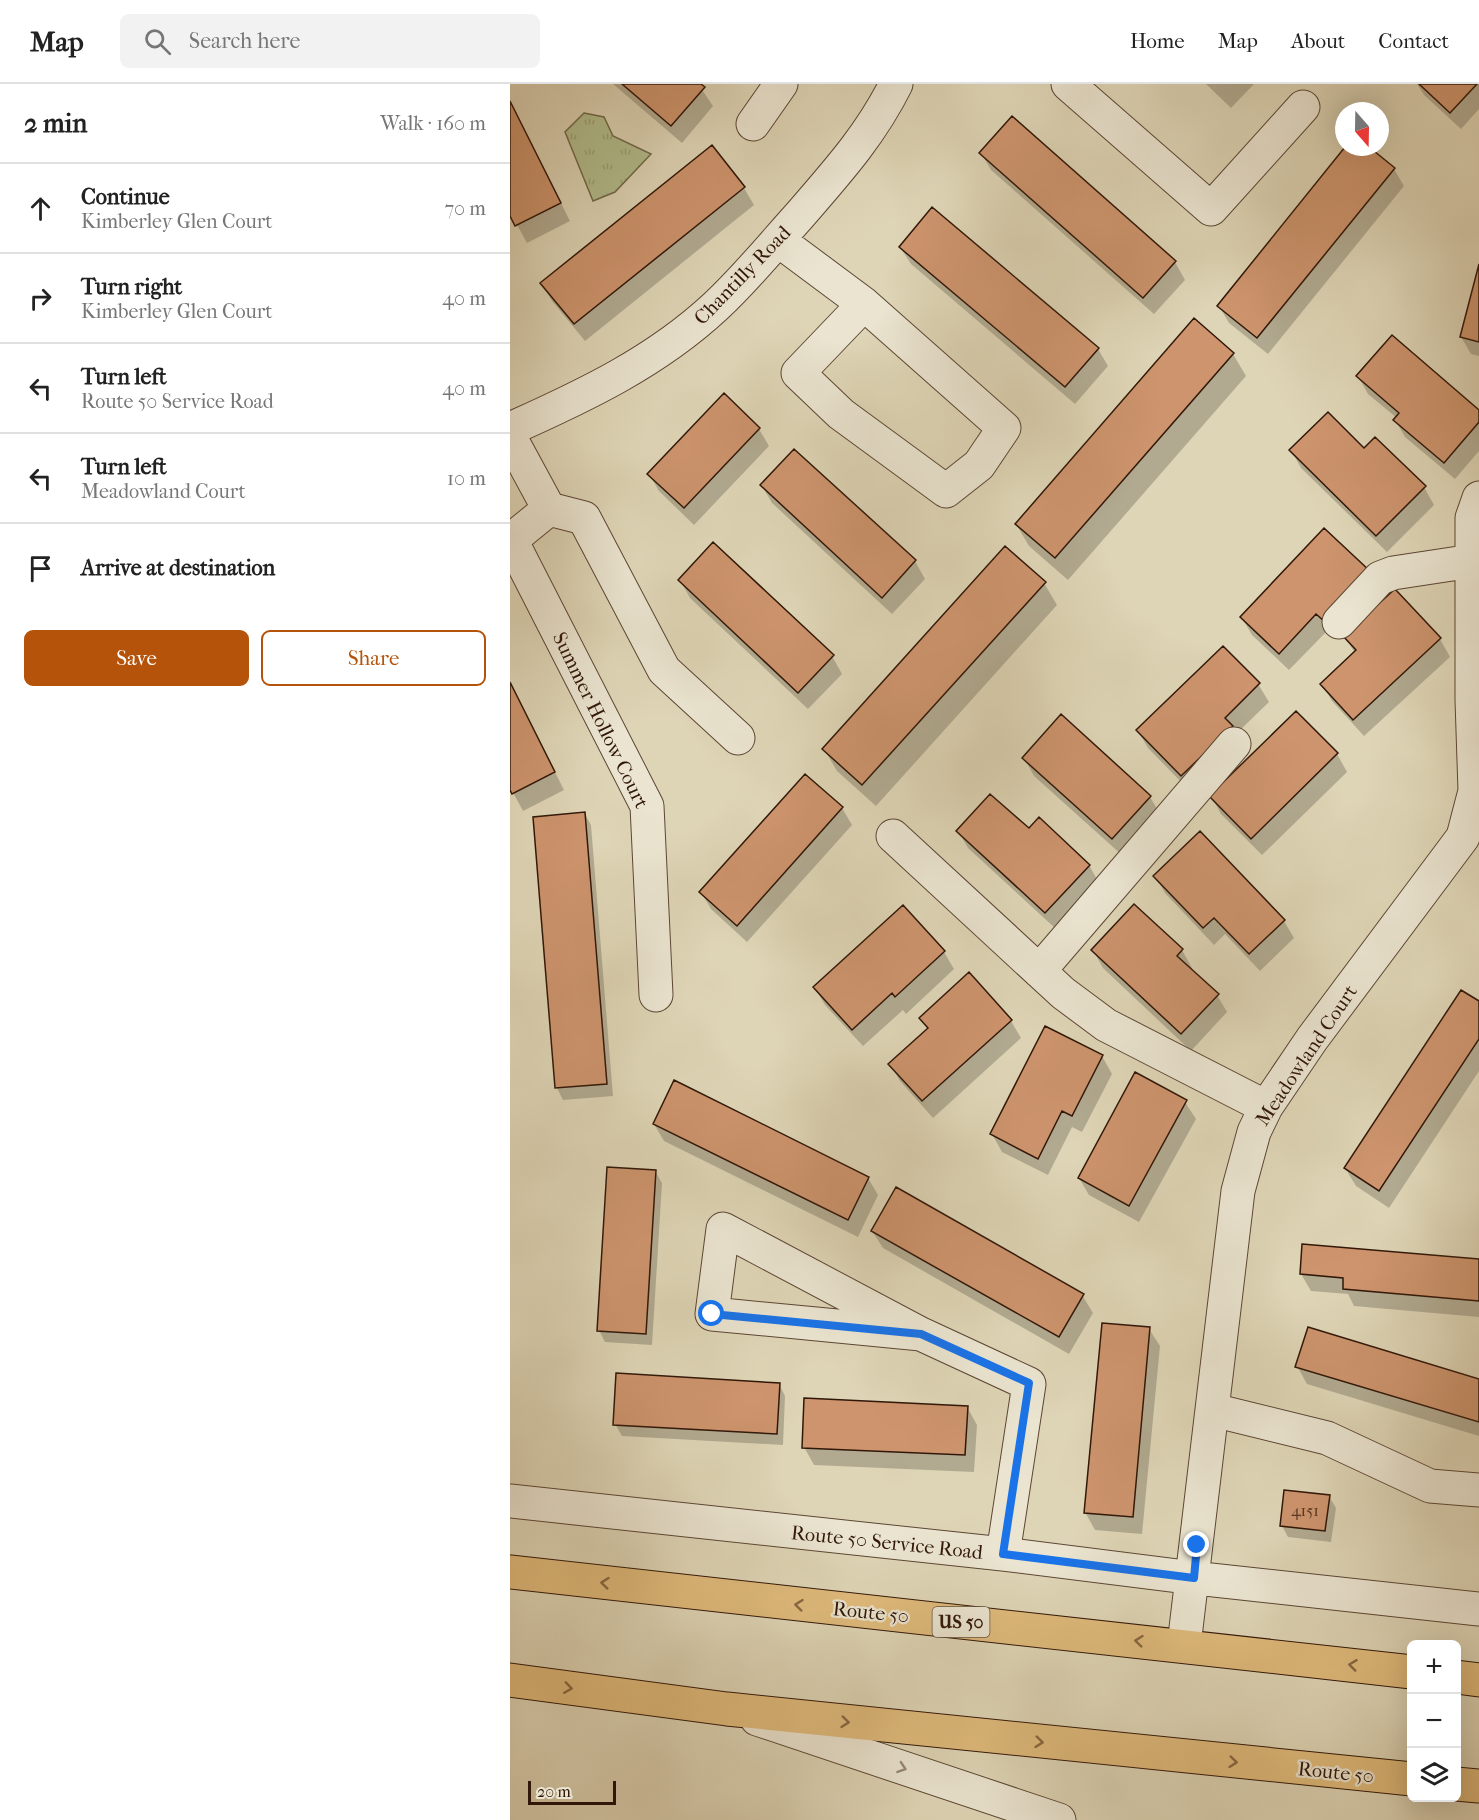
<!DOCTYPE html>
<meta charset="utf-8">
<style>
:root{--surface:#fff;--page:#f2f2f2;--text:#222;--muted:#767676;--line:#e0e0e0;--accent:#b45309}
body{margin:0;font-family:"IM FELL French Canon",serif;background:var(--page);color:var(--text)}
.controls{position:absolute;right:18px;bottom:18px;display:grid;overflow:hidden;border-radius:9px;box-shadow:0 6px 24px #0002}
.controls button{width:54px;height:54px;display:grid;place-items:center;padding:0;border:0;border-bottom:2px solid var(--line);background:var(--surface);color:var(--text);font:30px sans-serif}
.compass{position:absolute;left:825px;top:18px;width:54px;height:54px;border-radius:50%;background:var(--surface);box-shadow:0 6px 24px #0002;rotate:160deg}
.scale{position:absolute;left:18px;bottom:15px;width:88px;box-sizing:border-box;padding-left:6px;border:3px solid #311709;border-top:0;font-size:16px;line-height:21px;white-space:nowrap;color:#311709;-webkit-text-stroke:4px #eae4d0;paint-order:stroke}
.stop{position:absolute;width:18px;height:18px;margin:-14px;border:4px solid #1a73e8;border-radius:50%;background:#fff}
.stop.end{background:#1a73e8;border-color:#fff;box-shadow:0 2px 6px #0008}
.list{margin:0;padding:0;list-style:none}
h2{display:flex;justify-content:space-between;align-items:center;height:78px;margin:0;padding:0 24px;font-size:26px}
h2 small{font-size:20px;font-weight:400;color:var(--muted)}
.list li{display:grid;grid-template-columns:39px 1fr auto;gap:18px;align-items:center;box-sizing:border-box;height:90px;padding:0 24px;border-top:2px solid var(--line)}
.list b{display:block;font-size:22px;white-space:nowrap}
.list p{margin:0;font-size:20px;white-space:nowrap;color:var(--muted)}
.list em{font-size:20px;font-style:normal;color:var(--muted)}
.actions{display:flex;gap:12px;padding:18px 24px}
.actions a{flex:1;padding:14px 0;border:2px solid var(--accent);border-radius:9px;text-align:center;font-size:21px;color:var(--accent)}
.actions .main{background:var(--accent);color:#fff}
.icon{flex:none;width:33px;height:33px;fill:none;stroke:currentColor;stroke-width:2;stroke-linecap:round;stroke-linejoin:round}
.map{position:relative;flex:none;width:969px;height:1736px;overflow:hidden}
header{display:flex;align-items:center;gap:36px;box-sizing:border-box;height:84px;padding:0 30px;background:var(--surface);border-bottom:2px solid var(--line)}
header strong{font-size:28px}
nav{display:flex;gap:33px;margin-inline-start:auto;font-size:21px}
.search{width:420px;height:54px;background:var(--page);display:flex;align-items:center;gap:15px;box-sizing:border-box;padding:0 21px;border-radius:9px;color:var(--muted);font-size:22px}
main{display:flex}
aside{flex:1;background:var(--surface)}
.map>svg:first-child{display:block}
.park{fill:url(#park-tufts);stroke:#726a4b;stroke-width:1.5}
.shadow{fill:#0003}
.building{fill:#cd946d;stroke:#311709;stroke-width:1.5}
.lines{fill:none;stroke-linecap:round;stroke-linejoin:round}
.minor-casing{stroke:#5c4634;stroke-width:35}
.highway-casing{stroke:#311709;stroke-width:35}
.minor{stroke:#eae4d0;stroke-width:33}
.highway{stroke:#dfba7b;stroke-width:33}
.oneway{stroke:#886842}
.oneway2{stroke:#978876}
.route{stroke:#1a73e8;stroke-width:8}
.labels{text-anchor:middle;stroke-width:4.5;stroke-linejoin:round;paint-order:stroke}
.number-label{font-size:16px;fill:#583622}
.shield{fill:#eae4d0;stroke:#685445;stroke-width:1.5}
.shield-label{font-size:18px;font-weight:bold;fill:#311709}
.street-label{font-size:20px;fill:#311709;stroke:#eae4d0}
</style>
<header>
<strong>Map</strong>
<div class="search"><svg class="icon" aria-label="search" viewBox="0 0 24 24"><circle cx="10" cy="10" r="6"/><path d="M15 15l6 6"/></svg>Search here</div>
<nav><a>Home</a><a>Map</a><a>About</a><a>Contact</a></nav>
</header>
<main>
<aside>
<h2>2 min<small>Walk · 160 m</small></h2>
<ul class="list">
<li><svg class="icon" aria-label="ahead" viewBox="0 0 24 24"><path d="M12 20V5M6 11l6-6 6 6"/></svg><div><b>Continue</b><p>Kimberley Glen Court</p></div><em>70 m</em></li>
<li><svg class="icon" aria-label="right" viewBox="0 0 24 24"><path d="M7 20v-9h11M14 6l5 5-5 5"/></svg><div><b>Turn right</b><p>Kimberley Glen Court</p></div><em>40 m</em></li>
<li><svg class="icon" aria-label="left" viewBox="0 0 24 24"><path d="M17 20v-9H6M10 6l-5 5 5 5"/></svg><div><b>Turn left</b><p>Route 50 Service Road</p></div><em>40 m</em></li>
<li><svg class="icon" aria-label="left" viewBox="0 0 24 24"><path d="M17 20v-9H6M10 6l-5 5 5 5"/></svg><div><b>Turn left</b><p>Meadowland Court</p></div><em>10 m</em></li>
<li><svg class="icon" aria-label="arrive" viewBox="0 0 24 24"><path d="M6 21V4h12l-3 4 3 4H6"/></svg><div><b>Arrive at destination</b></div></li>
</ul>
<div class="actions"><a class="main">Save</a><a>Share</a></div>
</aside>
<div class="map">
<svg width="969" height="1736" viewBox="0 0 969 1736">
<defs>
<pattern id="park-tufts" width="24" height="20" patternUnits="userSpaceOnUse" patternTransform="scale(1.5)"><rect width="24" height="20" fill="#b2bd8d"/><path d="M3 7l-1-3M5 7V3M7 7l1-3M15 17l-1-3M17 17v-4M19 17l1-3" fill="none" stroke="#9aa278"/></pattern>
</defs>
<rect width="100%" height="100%" fill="#ded5b6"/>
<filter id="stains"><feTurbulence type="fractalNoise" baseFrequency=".00333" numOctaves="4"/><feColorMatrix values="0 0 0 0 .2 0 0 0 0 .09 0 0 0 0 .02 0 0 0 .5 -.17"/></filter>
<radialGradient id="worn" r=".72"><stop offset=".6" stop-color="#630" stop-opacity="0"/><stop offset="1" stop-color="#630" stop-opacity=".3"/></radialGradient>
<path class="park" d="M74 29 94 33 103 52 141 70 105 108 83 117 55 48Z"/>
<path class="shadow" d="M103 0H188L203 22 172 59Z
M696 0H744L721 24Z
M907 0H969V25L951 45 914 11Z
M0 18 60 137 17 159 0 128Z
M837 63H857L884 85 894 102 758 270 719 239 709 222Z
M471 69 665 178 675 196 644 230 481 86Z
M234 104 244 121 75 257 42 217 32 200Z
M390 163 588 265 598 282 565 320 401 180Z
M969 186V272L961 270 951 253Z
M723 270 736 292 558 496 519 462 506 440Z
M848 292 969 328V367L945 395 895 353 885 336 887 334 858 310Z
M249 345 259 362 184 441 149 407 139 390Z
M781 366H854L914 403 924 421 877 468 791 384Z
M284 367 405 477 415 495 382 530 262 419 252 402Z
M170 496 322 572 332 590 298 625 180 514Z
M534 499 547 521 366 722 327 687 314 665Z
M870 507 826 555 817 547 779 586 742 551 732 534Z
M885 507 930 555 940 573 854 652 822 617 812 600 845 569 835 553Z
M0 599 54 706 13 727 0 703Z
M748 600 759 618 726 650 682 709 638 664 628 647Z
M827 670 837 688 752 771 711 730 701 712Z
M514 674 640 713 650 730 613 772 524 692Z
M332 724 342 741 237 858 201 825 191 808Z
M75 730 81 741 103 1012 53 1016 47 1004 25 734Z
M519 746 579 781 589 799 546 845 458 764 448 747Z
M690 749 774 837 784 854 750 887 715 850 704 861 655 809 645 792Z
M624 822 672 866 682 884 680 886 707 911 717 928 681 967 593 884 583 866Z
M434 868 444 885 396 930 393 926 353 962 315 921 305 904Z
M969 919V987L879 1124 846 1102 835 1084Z
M411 934 501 937 511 954 423 1034 390 997 380 980 418 946Z
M592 972 602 990 572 1048 562 1043 538 1091 492 1068 482 1050Z
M675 1018 686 1035 629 1138 579 1111 569 1094Z
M144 1040 358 1094 368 1111 348 1153 154 1057Z
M145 1087 152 1099 142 1261 95 1258 89 1246Z
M362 1147 572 1211 583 1229 559 1270 373 1164Z
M969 1177V1233L844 1222 838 1210 801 1207 791 1190Z
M639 1245 650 1262 632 1450 585 1446 575 1428Z
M787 1282 969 1297V1352L797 1300Z
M269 1300 275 1312 273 1361 112 1352 105 1340Z
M457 1323 467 1341 464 1388 304 1381 294 1363Z
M819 1412 826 1424 821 1458 778 1453 772 1442Z"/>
<path class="building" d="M112 0H191L195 3 161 42Z
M909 0H967L940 29Z
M0 17 51 119 5 142 0 132Z
M502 32 666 177 633 214 469 69Z
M202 61 235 103 64 240 30 199Z
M835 63H859L885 84 747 254 707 222Z
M422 123 589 264 555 303 389 163Z
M969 180V258L950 253Z
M684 234 724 269 545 474 505 440Z
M882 251 969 326V338L934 379 883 336 889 329 846 292Z
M214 309 250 344 174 424 137 390Z
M818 328 854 364 865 353 916 402 866 452 779 366Z
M284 365 406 476 372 514 250 401Z
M814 444 861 488 815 538 806 530 769 570 730 533Z
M203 458 324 571 288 609 168 496Z
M495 462 536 498 352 701 312 665Z
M885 505 931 554 843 636 810 600 846 566 833 552Z
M713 562 750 599 715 634 723 642 671 692 626 646Z
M0 598 45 688 2 710 0 706Z
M786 627 828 669 741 755 699 712Z
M551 630 641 712 602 755 512 674Z
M295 690 333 723 227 842 189 808Z
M480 710 519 744 529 733 580 781 535 829 446 747Z
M75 728 97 1000 45 1004 23 733Z
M690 747 775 836 739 870 704 834 693 844 643 792Z
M624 820 673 865 667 872 709 910 671 950 581 866Z
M393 821 435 867 385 913 382 909 342 946 303 903Z
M459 888 502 936 412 1017 378 980 418 944 409 934Z
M951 906 969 917V955L869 1107 834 1084Z
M535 942 593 971 562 1032 552 1027 528 1075 480 1050Z
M625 988 677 1016 619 1122 568 1094Z
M164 996 359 1093 338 1136 143 1040Z
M97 1083 146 1086 136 1250 87 1247Z
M386 1103 574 1210 549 1253 361 1147Z
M792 1160 969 1175V1217L833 1205V1194L790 1190Z
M592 1239 640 1243 623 1433 574 1429Z
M798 1243 969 1295V1338L785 1283Z
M106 1289 270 1299 267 1350 103 1341Z
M294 1314 458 1322 455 1371 292 1364Z
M774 1406 820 1411 815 1447 770 1442Z"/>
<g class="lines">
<g class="minor-casing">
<path id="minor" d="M558 0 701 125 793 23
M243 40 271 0
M268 156 354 220
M354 220 494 344 469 381 436 407 331 330 288 289Z
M0 345C74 312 146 278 206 222 236 194 262 162 289 132 327 88 360 52 386 0
M0 353 39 425 74 434 154 586 228 654
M39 425 1 456 137 722 146 911
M829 538 870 494 883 489 962 477
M383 752 553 909 596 941 756 1023
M529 887 724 660
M411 1250 202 1230 213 1145 411 1250 519 1300 493 1470
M703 1326 817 1354 920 1402 969 1406
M0 1417 493 1470 684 1494 969 1525
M674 1561 728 1107 744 1048 756 1023 802 955 953 753 965 707 962 616V434L969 414
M247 1635 549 1736"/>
</g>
<g class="highway-casing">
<path id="highway" d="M0 1488 902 1588
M946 1593 969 1596
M0 1596 217 1625 902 1695
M946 1700 969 1702"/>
</g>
<use href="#minor" class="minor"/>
<use href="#highway" class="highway"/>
</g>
<defs><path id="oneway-chevron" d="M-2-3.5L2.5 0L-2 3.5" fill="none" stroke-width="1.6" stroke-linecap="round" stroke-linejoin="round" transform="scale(1.5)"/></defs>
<g class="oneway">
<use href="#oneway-chevron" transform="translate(95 1499) rotate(-174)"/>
<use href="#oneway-chevron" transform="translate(289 1521) rotate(-174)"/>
<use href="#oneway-chevron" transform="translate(629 1557) rotate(-174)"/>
<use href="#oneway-chevron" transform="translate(843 1581) rotate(-173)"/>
<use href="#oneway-chevron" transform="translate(58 1604) rotate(8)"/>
<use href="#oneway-chevron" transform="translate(335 1638) rotate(6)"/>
<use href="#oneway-chevron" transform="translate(529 1658) rotate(6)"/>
<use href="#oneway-chevron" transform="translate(723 1678) rotate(6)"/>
</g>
<use class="oneway2" href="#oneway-chevron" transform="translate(392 1684) rotate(19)"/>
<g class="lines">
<path class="route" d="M202 1230 411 1250 519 1299 493 1470 684 1494 687 1461"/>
</g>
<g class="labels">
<g class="number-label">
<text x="795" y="1432">4151</text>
</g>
<rect class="shield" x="422.5" y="1523" width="57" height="30" rx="4.5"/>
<g class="shield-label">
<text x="451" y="1544">US 50</text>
</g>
<g class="street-label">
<text transform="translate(232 191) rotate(-46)" y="7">Chantilly Road</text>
<text transform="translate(91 636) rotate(64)" y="7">Summer Hollow Court</text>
<text transform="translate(796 971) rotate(-56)" y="7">Meadowland Court</text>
<text transform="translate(377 1458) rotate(6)" y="7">Route 50 Service Road</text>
<text transform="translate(361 1528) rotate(6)" y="7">Route 50</text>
<text transform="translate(826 1688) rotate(6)" y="7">Route 50</text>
</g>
</g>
<rect width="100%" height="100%" filter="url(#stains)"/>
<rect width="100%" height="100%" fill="url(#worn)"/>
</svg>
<div class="controls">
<button>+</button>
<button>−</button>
<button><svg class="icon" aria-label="layers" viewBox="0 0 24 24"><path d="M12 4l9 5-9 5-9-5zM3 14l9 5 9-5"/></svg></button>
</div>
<svg class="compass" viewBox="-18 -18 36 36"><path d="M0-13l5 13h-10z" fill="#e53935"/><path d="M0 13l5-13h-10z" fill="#767676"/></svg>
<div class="scale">20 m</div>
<div class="stop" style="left:202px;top:1230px"></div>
<div class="stop end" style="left:687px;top:1461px"></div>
</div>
</main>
